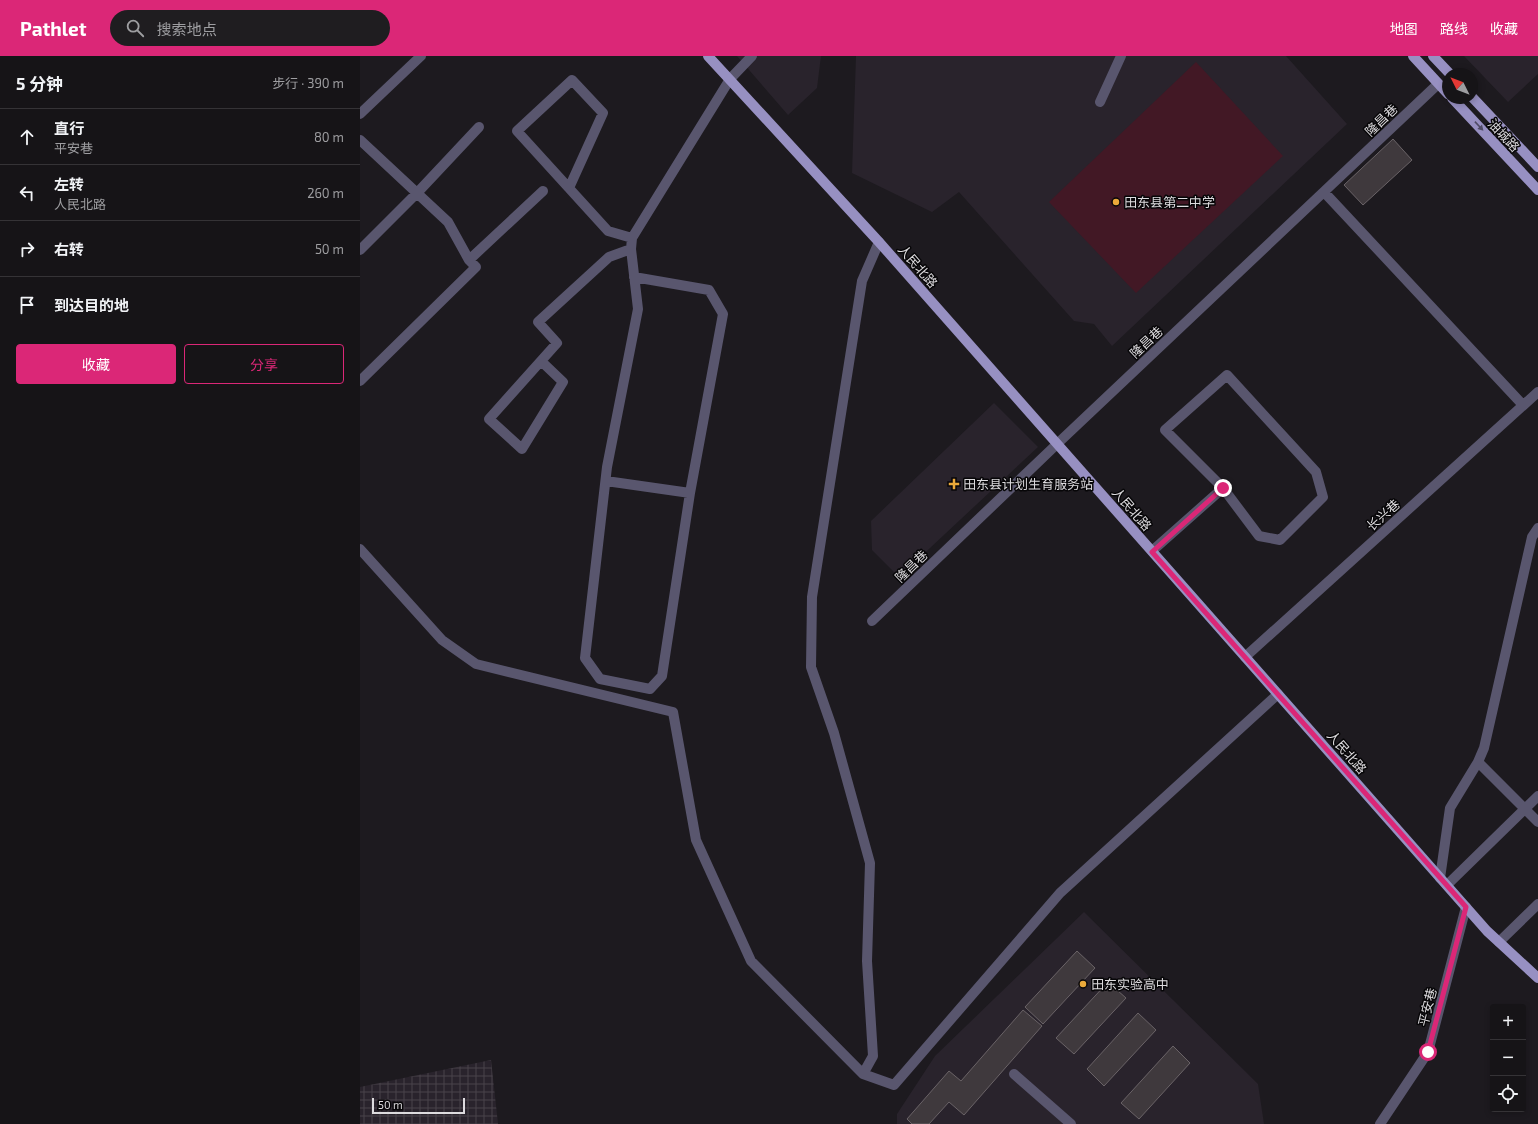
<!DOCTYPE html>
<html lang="zh">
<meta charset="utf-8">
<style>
:root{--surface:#161417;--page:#1f1d20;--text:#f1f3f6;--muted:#9e9ea1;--line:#353336;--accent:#db2777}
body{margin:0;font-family:"Exo 2","Noto Sans SC",sans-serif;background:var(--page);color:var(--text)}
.controls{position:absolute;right:12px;bottom:12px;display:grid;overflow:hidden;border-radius:4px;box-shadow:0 2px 6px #0003}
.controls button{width:36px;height:36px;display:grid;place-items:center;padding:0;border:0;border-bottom:1px solid var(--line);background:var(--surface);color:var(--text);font:20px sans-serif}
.compass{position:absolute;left:1082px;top:12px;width:36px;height:36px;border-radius:50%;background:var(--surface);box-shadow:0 2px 6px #0003;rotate:312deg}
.scale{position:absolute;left:12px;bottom:10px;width:93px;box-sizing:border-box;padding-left:4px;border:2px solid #dddbde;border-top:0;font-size:11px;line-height:14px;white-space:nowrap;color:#dddbde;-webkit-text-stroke:3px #070608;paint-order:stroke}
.stop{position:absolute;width:12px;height:12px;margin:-9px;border:3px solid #db2777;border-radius:50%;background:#fff}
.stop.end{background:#db2777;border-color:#fff;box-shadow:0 1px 4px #0008}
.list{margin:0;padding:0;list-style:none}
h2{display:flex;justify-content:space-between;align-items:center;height:52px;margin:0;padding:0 16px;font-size:17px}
h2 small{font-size:13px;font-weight:400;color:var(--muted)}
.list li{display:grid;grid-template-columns:26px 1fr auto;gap:12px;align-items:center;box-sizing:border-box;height:56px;padding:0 16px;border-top:1px solid var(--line)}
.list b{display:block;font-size:15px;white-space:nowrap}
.list p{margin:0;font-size:13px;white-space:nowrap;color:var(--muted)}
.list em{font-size:13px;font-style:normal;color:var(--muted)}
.actions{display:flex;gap:8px;padding:12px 16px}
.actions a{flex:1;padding:9px 0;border:1px solid var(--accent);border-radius:4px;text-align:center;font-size:14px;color:var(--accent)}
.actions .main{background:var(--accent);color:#fff}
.icon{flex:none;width:22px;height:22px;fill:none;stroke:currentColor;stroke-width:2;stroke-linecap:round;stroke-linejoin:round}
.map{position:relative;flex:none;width:1178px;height:1068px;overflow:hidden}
header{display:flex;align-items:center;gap:24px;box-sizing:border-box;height:56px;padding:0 20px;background:var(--accent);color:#fff}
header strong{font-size:19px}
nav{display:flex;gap:22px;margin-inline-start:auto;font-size:14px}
.search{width:280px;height:36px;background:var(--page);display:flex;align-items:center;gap:10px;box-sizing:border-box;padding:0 14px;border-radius:22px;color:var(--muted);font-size:15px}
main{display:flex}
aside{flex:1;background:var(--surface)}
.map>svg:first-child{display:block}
.built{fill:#29232c}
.industrial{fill:url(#industrial-grid)}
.garden{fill:#421825}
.building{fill:#3f393d;stroke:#6a6367}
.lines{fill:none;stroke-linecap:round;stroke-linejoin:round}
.minor{stroke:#59566e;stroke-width:10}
.major{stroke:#9790c2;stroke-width:10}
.oneway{fill:#4f4b65}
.route{stroke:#db2777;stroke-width:5}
.poi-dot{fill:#eba93a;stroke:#070608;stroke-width:1.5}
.labels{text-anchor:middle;stroke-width:3;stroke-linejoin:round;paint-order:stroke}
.street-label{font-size:13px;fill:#dddbde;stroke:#070608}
.poi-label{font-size:13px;fill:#dddbde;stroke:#070608;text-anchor:start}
</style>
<header>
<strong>Pathlet</strong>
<div class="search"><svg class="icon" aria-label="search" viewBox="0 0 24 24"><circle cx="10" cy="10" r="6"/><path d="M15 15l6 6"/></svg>搜索地点</div>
<nav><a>地图</a><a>路线</a><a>收藏</a></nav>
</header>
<main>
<aside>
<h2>5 分钟<small>步行 · 390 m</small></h2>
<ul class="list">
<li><svg class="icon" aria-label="ahead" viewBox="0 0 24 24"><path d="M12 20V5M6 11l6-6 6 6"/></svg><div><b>直行</b><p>平安巷</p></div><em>80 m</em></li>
<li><svg class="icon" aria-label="left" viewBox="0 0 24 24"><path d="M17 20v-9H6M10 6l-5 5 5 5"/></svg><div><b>左转</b><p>人民北路</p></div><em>260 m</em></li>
<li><svg class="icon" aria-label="right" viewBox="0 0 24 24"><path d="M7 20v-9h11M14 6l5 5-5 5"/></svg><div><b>右转</b></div><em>50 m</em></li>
<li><svg class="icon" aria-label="arrive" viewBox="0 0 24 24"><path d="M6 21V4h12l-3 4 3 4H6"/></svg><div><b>到达目的地</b></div></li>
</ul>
<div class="actions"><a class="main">收藏</a><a>分享</a></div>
</aside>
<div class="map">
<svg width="1178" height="1068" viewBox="0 0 1178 1068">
<defs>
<pattern id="industrial-grid" width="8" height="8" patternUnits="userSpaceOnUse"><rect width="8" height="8" fill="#29232c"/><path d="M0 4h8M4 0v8" fill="none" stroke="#48424a"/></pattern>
</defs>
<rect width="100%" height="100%" fill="#1d1a1f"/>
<path class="built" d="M377 0H461L457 32 428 59Z
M496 0H926L987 68 752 290 734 268 714 265 599 136 572 156 492 117Z
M1104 0H1178V18L1148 46Z
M634 347 678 391 539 521 512 494 511 465Z
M724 856 898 1028 904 1068H537V1058L575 1000Z"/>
<path class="industrial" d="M131 1004 138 1068H0V1031Z"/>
<path class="garden" d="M836 6 923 100 776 237 689 146Z"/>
<path class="building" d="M1033 83 1052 104 1003 149 984 129Z
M717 895 735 912 683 968 665 951Z
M748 926 766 942 714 998 696 982Z
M663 954 682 970 604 1059 589 1046 569 1068H552L547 1063 589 1015 601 1025Z
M778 957 796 974 744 1030 727 1013Z
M813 990 830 1007 779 1063 761 1047Z"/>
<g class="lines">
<path class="minor" d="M740 46 761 0
M0 58 61 0
M0 84 88 166 109 204 116 211 0 325
M209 132 243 57 212 24 157 75 248 175 272 182
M964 136 1163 349
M0 194 58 136 119 71
M109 204 183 135
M274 221 349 234 363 258 330 437 302 620 290 633 240 623 225 602 247 411 278 253 271 193 272 182 370 23 392 0
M181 305 203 326 162 393 129 363 197 287 178 266 249 201 271 193
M246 425 330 437
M0 493 82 584 116 608 313 656 336 784 391 905 503 1018 534 1029 700 837 918 638
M792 495 863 432 805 374 867 319 956 416 963 441 920 484 899 480 863 432
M512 565 697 388 1078 28
M885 601 1178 336
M1118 706 1178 766
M1080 822 1090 752 1118 706 1124 692 1172 481 1178 472
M1087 829 1178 740
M1139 886 1178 848
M503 1018 513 1000 507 905 510 807 474 677 451 611 452 541 502 225 519 186
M654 1018 711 1068
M1020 1068 1068 996 1106 851"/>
<path class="major" d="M348 0 519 186 1127 875 1178 922
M1053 0 1088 38
M1073 0 1090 18
M1112 41 1178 111
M1092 42 1178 134"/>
</g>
<defs><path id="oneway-solid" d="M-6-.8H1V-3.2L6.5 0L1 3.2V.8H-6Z"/></defs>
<use class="oneway" href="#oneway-solid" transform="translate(1119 70) rotate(47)"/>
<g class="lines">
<path class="route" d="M863 432 792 496 1106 851 1068 996"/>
</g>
<g class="poi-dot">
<circle cx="756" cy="146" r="4"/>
<path d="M592 422h4v4h4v4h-4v4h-4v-4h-4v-4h4z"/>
<circle cx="723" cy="928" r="4"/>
</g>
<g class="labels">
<g class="street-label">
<text transform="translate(1021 64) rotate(-44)" y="5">隆昌巷</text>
<text transform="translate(1144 79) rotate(47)" y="5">油城路</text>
<text transform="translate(558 210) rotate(49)" y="5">人民北路</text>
<text transform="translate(786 286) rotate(-43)" y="5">隆昌巷</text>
<text transform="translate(772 453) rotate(49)" y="5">人民北路</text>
<text transform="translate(1023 459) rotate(-42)" y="5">长兴巷</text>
<text transform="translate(551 510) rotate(-44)" y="5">隆昌巷</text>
<text transform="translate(987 696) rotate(49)" y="5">人民北路</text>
<text transform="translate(1067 951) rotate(-76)" y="5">平安巷</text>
</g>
<g class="poi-label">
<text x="764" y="151">田东县第二中学</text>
<text x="603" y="433">田东县计划生育服务站</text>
<text x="731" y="933">田东实验高中</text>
</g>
</g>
</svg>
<div class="controls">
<button>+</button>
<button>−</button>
<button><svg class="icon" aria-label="locate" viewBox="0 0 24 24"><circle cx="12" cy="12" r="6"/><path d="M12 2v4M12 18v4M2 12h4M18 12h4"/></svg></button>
</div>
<svg class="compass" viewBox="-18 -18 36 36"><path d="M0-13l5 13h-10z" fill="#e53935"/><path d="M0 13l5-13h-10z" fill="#9e9ea1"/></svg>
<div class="scale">50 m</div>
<div class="stop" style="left:1068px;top:996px"></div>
<div class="stop end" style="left:863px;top:432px"></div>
</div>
</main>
